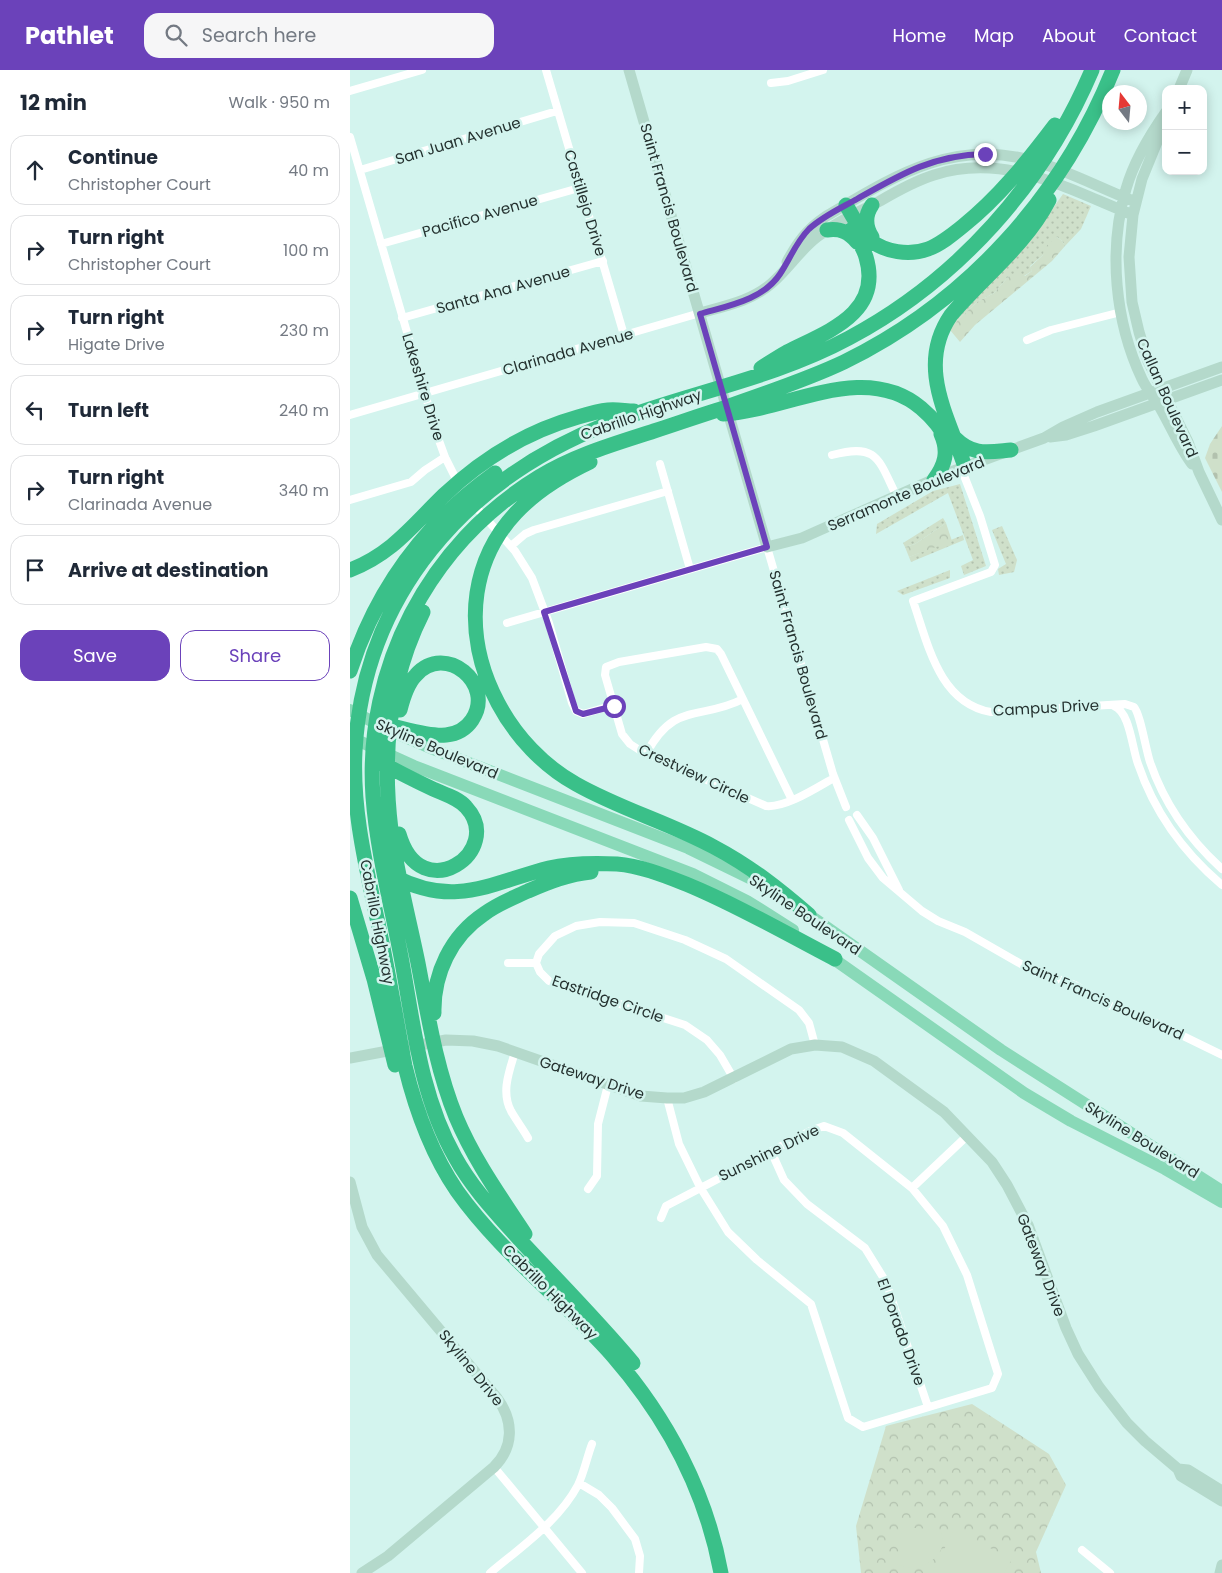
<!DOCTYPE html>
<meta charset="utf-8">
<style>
:root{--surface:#fff;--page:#f6f6f7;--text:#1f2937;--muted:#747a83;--line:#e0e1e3;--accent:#6b42ba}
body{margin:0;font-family:Poppins,sans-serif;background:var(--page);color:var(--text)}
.controls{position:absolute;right:15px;top:15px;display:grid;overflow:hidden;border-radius:10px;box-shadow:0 2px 12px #0003}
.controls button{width:45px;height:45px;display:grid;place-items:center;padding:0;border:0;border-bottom:1px solid var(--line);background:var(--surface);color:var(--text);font:25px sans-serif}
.compass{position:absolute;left:752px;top:15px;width:45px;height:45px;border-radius:50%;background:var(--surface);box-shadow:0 2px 12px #0003;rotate:344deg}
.stop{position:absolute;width:15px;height:15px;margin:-11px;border:4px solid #6b42ba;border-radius:50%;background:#fff}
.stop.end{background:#6b42ba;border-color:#fff;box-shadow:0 1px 5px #0008}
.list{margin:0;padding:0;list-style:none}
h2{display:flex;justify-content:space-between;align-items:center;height:65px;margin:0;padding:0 20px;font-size:21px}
h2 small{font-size:16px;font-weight:400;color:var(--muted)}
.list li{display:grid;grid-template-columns:32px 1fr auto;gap:15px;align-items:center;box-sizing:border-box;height:70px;margin:0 10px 10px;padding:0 10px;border:1px solid var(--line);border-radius:15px}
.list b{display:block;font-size:19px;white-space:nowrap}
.list p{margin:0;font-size:16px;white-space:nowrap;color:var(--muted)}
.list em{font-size:16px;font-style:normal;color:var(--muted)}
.actions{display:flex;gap:10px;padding:15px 20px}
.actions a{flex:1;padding:11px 0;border:1px solid var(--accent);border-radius:15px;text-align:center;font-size:18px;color:var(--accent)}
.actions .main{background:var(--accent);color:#fff}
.icon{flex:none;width:28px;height:28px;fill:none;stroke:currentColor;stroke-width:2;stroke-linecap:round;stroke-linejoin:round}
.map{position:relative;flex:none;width:872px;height:1503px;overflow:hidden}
header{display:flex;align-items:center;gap:30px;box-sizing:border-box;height:70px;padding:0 25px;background:var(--accent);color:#fff}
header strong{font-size:24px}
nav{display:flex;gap:28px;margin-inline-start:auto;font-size:18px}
.search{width:350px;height:45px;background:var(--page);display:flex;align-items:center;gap:12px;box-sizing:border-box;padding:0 18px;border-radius:15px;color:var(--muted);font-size:19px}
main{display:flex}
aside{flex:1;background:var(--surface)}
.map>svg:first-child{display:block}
.grass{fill:url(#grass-dots)}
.forest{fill:url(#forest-crowns)}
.cemetery{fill:url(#cemetery-stones)}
.garden{fill:#cfe0ca}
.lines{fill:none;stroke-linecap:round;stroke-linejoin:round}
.street{stroke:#fff;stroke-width:8}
.secondary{stroke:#b4d9cb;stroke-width:11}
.primary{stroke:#89d9b8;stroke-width:12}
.highway{stroke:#3ac089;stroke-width:15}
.route{stroke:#6b42ba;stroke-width:6}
.labels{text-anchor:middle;stroke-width:5;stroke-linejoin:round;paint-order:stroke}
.street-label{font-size:15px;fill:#24312f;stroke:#d3f4ee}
</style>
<header>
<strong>Pathlet</strong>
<div class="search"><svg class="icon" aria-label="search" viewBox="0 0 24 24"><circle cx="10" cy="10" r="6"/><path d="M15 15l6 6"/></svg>Search here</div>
<nav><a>Home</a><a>Map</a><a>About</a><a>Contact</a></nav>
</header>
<main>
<aside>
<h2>12 min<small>Walk · 950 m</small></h2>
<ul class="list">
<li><svg class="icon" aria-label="ahead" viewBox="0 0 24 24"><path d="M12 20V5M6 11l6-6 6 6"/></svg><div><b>Continue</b><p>Christopher Court</p></div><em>40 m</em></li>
<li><svg class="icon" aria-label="right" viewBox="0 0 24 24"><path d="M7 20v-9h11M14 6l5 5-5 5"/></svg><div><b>Turn right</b><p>Christopher Court</p></div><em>100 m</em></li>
<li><svg class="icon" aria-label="right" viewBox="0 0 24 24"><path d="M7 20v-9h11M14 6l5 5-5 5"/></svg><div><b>Turn right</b><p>Higate Drive</p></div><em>230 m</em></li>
<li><svg class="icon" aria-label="left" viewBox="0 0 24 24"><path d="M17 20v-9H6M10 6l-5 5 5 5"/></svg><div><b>Turn left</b></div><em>240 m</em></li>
<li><svg class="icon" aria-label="right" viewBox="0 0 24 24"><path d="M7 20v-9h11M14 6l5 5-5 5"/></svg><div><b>Turn right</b><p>Clarinada Avenue</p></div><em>340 m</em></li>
<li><svg class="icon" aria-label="arrive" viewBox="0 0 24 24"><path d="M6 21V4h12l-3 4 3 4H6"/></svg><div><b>Arrive at destination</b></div></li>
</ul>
<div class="actions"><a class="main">Save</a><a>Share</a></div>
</aside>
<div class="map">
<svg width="872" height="1503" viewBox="0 0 872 1503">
<defs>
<pattern id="grass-dots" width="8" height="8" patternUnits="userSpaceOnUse" patternTransform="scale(1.25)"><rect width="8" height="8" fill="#cfe0ca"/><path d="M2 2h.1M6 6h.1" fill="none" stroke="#b2c1ae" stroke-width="1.8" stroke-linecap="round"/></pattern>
<pattern id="forest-crowns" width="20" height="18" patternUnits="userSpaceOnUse" patternTransform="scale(1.25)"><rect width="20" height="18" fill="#cfe0ca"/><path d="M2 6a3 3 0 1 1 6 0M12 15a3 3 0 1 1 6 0" fill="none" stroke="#b2c1ae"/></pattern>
<pattern id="cemetery-stones" width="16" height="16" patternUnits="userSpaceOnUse" patternTransform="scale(1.25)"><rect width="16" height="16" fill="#cfe0ca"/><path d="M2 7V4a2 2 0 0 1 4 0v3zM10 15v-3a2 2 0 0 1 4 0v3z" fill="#b2c1ae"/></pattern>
</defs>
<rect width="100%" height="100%" fill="#d3f4ee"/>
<path class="grass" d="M713 124 741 136 731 159 715 176 712 171 707 167 693 185 680 196 682 201 674 206H659L644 223 627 232 605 253 602 254 686 162Z
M610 414 636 496 614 505 611 496 623 490 598 423 526 464 527 454 583 421Z
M593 448 596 453 565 474 555 477 553 473Z
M652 456 667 490 664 502 649 505 648 499 656 494 642 460Z
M613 465 614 470 561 492 559 487Z
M600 500V508L553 525 547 521Z"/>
<path class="forest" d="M707 167 712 171 715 176 702 191 625 255 610 272 600 260 602 254 605 253 627 232 644 223 659 206 668 203 675 206 682 201 680 197 693 185 694 178Z
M596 453 602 471 559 487 555 477 565 474Z
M622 1334 699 1384 716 1415 686 1482 691 1503H511L506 1456 536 1356Z"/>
<path class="cemetery" d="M872 356V422L855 388 860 374Z"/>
<path class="garden" d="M552 1457 591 1460C591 1464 593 1468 593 1472 591 1493 564 1503 547 1494Z
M604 1460 662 1489 654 1503H582Z"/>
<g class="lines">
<path class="street" d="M196 0 274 265
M421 13 438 11 473 0
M0 21 72 0
M0 67 87 365 95 387 109 415
M10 100 207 41
M31 174 229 118
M52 248 253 191
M677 270 701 260 771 242
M0 345 350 243
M482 385C527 373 528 388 546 425
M310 394 340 499
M611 398 630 446 645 495 641 502 563 531C578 574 589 633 641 642L758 635 775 634 784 637C790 643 796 680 800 692 814 733 840 770 872 799
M0 430 61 412 75 400 95 387
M123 434 165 481 182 508 199 553 222 633 226 641 233 644 264 635
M161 476 175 464 184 460 318 421
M157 553 417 477 483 704 496 737
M764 636C780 642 782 678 788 694 804 741 833 782 872 815
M296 684C325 630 350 651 393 629
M442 730 371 584 367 579 356 577 269 592 256 597 255 605 272 664 280 674 291 681 416 736C436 738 466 718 484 708
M507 745 523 768 549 820
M499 750 518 788 533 808 572 841 588 851 615 862 678 898 725 915 761 936 792 946 872 985
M158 893H186
M165 982C159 1002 151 1022 161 1041 166 1050 173 1059 178 1068
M384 1009 370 985 357 970 335 955 199 911 190 902 186 893 189 884 205 866 226 856 250 852 284 853 335 870 376 889 449 940 459 953 465 975
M421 1081 434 1110 457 1134 515 1178 536 1212 578 1337
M562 1118 617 1066
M238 1119 247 1106 248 1054 258 1015
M311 1148 316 1136 460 1061 474 1056 493 1063 562 1118 593 1156 617 1205 648 1304 642 1318 513 1357 498 1348 461 1234 407 1190 378 1162 350 1117 329 1074 317 1028
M144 1397 232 1503
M229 1413 249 1425 262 1438 285 1469 290 1486 289 1503
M732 1480 760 1503
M140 1503C171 1477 209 1451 228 1415 234 1403 237 1387 242 1374"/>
<path class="secondary" d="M279 0 417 477 452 468 598 403 694 368 713 357 747 342 872 297
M829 19 837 0
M816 42C799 66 784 91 776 119 758 180 765 252 792 309 797 320 806 330 812 341 822 359 830 378 842 394
M816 50 792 109 783 145 779 187 782 232 789 262 798 291 838 372 849 402 872 450
M437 192C447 173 457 159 475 147 543 107 601 68 684 91 719 101 752 119 786 132
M350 243C375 236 402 231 422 213 438 199 450 180 467 167 486 152 509 142 530 131 547 121 565 111 584 105 655 82 718 119 783 145
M700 367 716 365 744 356 872 310
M0 988 96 970 123 971 148 976 291 1026 317 1028H334L354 1022 441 979 465 975 492 977 524 991 594 1042 642 1092 657 1115 678 1155 716 1258 728 1284 749 1317 777 1353 795 1371 828 1399 831 1406 872 1431
M0 1112 12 1157 27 1185 147 1328C164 1351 164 1377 144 1397L38 1486 12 1503
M828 1399 838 1400 872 1421
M870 1503 872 1495"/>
<path class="primary" d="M0 640 39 660 83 679 338 778 412 814
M0 667 64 696 343 804 397 831 443 860
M452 840 651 980 872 1121
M478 885 674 1023 721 1051 815 1099 872 1132"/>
<path class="highway" d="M496 135C503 146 509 161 520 170 535 182 559 186 578 179 591 174 602 165 613 156 649 127 677 92 705 55
M477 160C490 158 499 162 507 172
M522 167C515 156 515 145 522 135
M411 298C419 293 428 287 437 282 476 262 533 244 516 187 513 177 507 168 502 159
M373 344C436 341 514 290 571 338 583 348 592 359 599 374
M605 368C623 386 638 382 661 380
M240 392C183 419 137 457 127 523 116 598 161 678 226 714 270 739 320 753 364 777 400 796 429 819 459 845
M615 397C598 346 566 296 601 245 634 206 675 176 699 130
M584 410C595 395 599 382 591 364
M0 500C42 484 63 455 94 425 132 389 178 361 228 347 238 344 248 341 258 340 267 339 276 341 284 341
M73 542C39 609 32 686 41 760 47 804 59 849 68 893 78 945 86 998 106 1047 124 1090 150 1126 175 1164
M0 601C26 520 75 453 145 403
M32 654C51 657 77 667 96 665 106 664 116 659 122 650 146 614 95 572 66 605 57 614 53 628 50 640
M32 693C48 702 66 711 83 719 94 724 108 728 116 737 156 780 71 840 49 764
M45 807C105 838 141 813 199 798 220 793 244 793 267 794 291 796 313 805 336 814 387 835 435 863 485 889
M0 828 24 909 45 995
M84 943C83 904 101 866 134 844 147 834 163 828 178 821 199 812 219 804 241 802
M283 1293C247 1250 208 1211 170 1170 146 1143 122 1118 105 1087 71 1027 64 958 52 892 42 838 27 781 23 727 14 598 79 474 189 407 225 385 264 374 304 361 326 354 348 346 371 339 412 324 454 311 494 292 617 232 712 127 763 0
M371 1503C356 1422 317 1348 263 1286 213 1229 151 1183 107 1121 81 1083 66 1041 55 996 46 948 38 900 28 853 16 796 2 740 5 681 14 524 115 410 257 354 337 323 423 309 499 268 608 210 694 113 742 0"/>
</g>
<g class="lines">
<path class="route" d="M264 636 233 644 226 641 194 542 417 477 350 244C377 236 413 230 430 204 440 189 446 172 459 159 473 146 491 138 507 129 551 104 583 85 635 84"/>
</g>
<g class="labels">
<g class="street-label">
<text transform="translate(108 71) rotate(-17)" y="5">San Juan Avenue</text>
<text transform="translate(235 133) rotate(73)" y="5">Castillejo Drive</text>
<text transform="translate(319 138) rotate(74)" y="5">Saint Francis Boulevard</text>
<text transform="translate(130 146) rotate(-16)" y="5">Pacifico Avenue</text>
<text transform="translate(153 220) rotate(-16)" y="5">Santa Ana Avenue</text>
<text transform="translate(218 282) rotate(-16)" y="5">Clarinada Avenue</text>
<text transform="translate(73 317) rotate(73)" y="5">Lakeshire Drive</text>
<text transform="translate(817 328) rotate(66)" y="5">Callan Boulevard</text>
<text transform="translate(291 345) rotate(-19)" y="5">Cabrillo Highway</text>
<text transform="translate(556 424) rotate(-23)" y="5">Serramonte Boulevard</text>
<text transform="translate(448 585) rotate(74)" y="5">Saint Francis Boulevard</text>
<text transform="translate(696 638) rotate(-3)" y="5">Campus Drive</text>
<text transform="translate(87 679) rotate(23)" y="5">Skyline Boulevard</text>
<text transform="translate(344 704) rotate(25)" y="5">Crestview Circle</text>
<text transform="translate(455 845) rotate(34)" y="5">Skyline Boulevard</text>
<text transform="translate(27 852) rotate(79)" y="5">Cabrillo Highway</text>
<text transform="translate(258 929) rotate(19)" y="5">Eastridge Circle</text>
<text transform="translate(753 930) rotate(24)" y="5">Saint Francis Boulevard</text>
<text transform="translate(242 1008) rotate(18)" y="5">Gateway Drive</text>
<text transform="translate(792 1070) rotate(32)" y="5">Skyline Boulevard</text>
<text transform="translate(419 1083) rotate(-26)" y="5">Sunshine Drive</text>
<text transform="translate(691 1195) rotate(69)" y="5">Gateway Drive</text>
<text transform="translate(200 1222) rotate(45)" y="5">Cabrillo Highway</text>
<text transform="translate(551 1262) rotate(70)" y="5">El Dorado Drive</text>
<text transform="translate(121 1298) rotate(51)" y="5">Skyline Drive</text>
</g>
</g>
</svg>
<div class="controls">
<button>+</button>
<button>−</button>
</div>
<svg class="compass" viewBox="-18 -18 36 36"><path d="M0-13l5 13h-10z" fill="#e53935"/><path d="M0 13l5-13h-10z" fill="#747a83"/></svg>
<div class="stop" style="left:264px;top:636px"></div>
<div class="stop end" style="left:635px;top:84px"></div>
</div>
</main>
